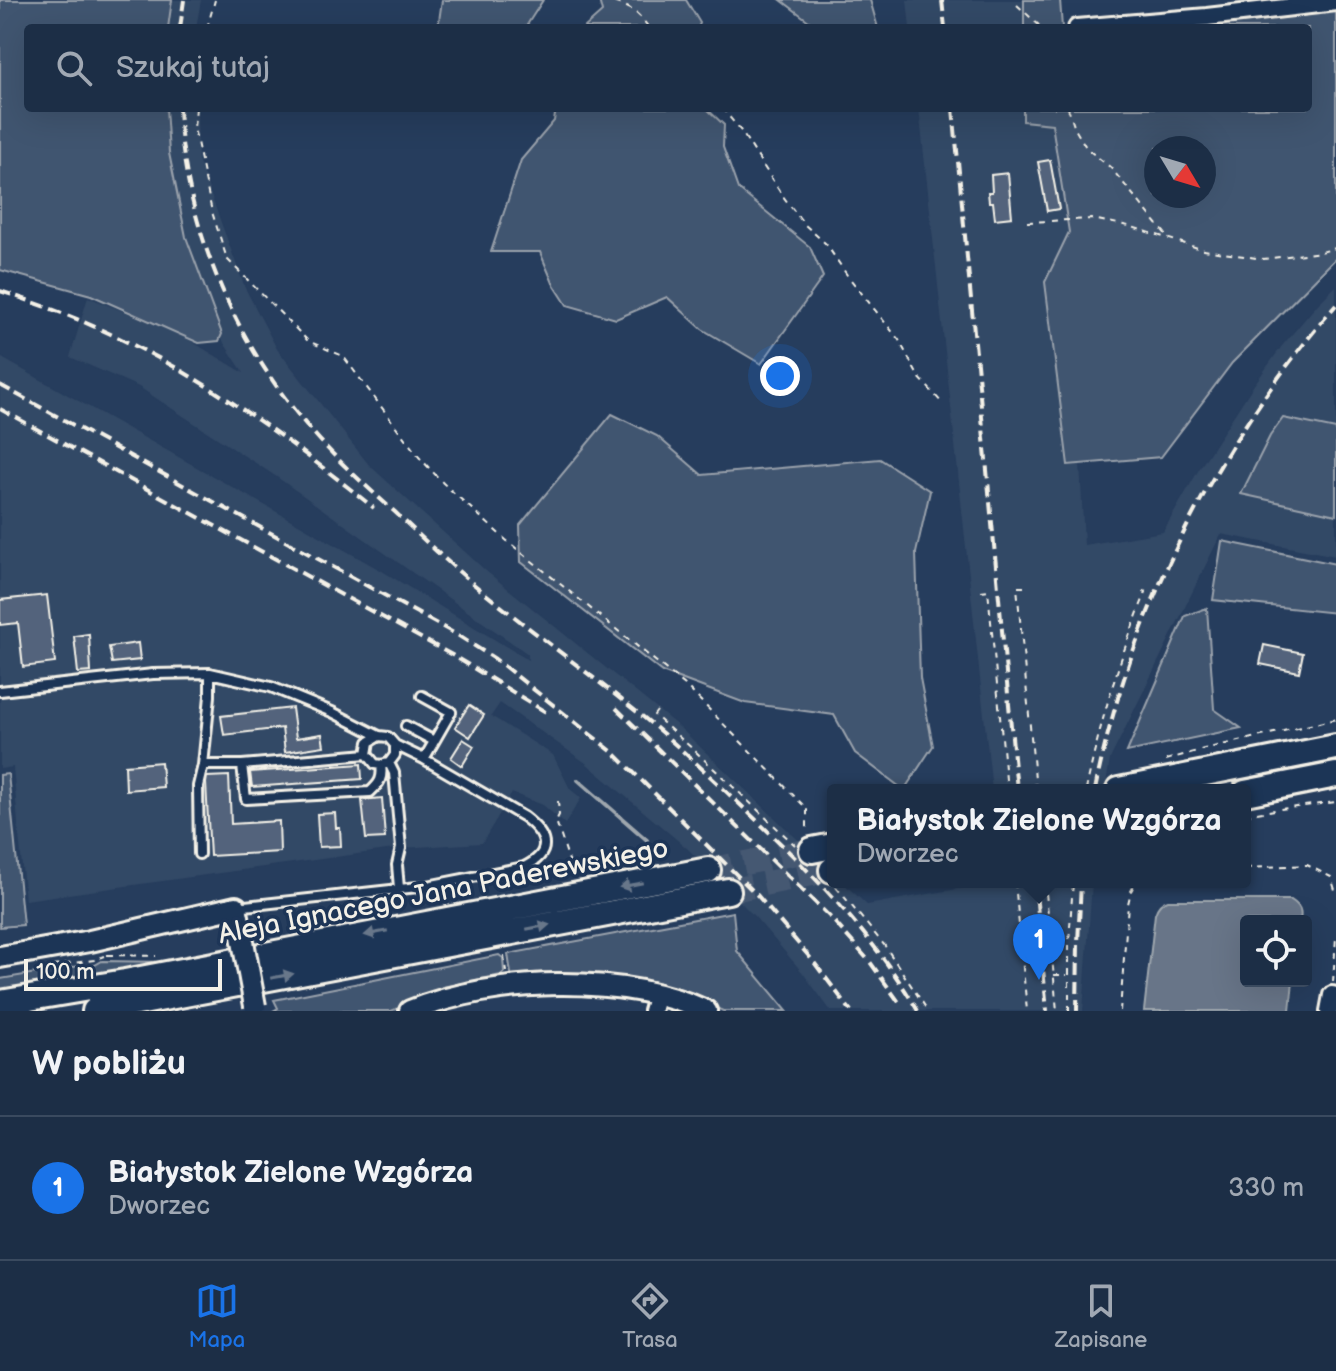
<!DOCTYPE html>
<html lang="pl">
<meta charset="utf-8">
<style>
:root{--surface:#1c2e46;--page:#293a51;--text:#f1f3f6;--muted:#a0a8b3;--line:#3a4a5f;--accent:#1a73e8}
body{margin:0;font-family:"Balsamiq Sans",sans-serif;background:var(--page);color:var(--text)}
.controls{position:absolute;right:24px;bottom:24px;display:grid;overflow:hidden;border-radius:8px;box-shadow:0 8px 32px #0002}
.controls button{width:72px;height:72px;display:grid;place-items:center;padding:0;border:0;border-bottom:2px solid var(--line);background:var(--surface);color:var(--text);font:40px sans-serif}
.compass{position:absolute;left:1144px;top:136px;width:72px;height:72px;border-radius:50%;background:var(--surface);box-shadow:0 8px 32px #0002;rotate:128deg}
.scale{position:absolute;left:24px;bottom:20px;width:198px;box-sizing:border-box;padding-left:8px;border:4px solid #f4f1e8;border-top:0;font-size:22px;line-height:28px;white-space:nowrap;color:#f4f1e8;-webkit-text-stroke:6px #1d3557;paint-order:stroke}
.you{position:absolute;left:780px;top:376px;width:28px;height:28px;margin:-20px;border:6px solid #fff;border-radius:50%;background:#1a73e8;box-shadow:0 0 0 12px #1a73e833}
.badge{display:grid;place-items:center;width:52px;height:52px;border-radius:50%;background:var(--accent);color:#fff;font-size:26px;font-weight:700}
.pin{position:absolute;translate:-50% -66px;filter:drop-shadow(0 2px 4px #0008)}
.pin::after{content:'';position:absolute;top:42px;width:28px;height:24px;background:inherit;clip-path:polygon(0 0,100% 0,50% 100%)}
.popup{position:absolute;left:827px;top:784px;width:424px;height:104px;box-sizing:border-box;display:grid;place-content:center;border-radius:8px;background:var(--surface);filter:drop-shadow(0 2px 6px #0005);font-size:26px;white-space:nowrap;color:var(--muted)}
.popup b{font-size:30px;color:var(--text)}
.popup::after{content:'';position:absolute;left:50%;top:100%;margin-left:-16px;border:16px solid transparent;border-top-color:var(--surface)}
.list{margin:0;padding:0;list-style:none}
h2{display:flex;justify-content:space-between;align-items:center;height:104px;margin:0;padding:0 32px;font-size:34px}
h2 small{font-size:26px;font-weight:400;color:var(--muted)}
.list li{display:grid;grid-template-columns:52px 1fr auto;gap:24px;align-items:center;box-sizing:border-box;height:144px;padding:0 32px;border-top:2px solid var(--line)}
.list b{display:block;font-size:30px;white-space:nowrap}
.list p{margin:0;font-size:26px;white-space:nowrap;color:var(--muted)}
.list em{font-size:26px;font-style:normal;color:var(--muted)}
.icon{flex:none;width:44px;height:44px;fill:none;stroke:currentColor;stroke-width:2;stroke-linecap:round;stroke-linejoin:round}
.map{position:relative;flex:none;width:1336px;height:1011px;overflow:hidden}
.search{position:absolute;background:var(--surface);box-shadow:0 8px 32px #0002;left:24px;right:24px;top:24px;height:88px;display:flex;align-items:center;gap:20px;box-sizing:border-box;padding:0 28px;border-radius:8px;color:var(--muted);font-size:30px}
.sheet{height:248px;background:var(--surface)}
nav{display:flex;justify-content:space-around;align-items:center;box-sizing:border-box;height:112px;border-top:2px solid var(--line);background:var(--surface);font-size:22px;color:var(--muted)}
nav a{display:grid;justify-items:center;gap:4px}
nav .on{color:var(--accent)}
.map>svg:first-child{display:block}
.built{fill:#334966}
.green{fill:#40546f;stroke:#9aa2ac;stroke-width:2;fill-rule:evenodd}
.water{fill:#677588;stroke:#9fa7ae;stroke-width:2}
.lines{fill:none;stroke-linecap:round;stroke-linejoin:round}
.stream{stroke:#9fa7ae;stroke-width:4}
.building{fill:#52647b;stroke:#f4f1e8;stroke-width:2}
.primary-tunnel{stroke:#455872;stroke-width:24;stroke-dasharray:24 12;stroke-linecap:butt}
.service-casing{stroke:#f4f1e8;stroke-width:14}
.minor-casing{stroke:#f4f1e8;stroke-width:22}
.tertiary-casing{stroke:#f4f1e8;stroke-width:26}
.primary-casing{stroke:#f4f1e8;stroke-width:30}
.path{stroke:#f4f1e8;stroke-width:2;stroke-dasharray:6 6;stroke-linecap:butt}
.service{stroke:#1d3557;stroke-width:8}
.minor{stroke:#1d3557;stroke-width:16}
.tertiary{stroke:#1d3557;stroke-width:20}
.primary{stroke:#1d3557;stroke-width:24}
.rail{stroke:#f4f1e8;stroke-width:4;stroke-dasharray:12 6;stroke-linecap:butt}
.tertiary-bridge-casing{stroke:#f4f1e8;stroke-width:26;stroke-linecap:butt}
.tertiary-bridge{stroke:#1d3557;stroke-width:20}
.oneway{fill:#68778a}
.labels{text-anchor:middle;stroke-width:7;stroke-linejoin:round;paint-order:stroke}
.street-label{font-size:28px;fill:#f4f1e8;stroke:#1d3557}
</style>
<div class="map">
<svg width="1336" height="1011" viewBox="0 0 1336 1011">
<rect width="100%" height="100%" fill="#263d5d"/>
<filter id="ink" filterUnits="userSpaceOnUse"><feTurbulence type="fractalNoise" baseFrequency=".0125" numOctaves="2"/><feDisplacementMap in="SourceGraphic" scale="16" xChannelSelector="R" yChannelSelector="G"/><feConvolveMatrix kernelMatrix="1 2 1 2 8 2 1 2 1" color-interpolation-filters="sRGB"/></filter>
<g filter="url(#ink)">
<path class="built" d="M161 0H201L196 28H158Z
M907 0H1058L1059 28H910Z
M157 108H197L198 160 245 288 277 349 369 465 486 571 679 727 833 873V882H842L867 905 997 882H1092L1083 1011H831L803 973 756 918 688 849 586 763 500 703 491 716 553 755 570 789 581 798 565 824 543 805 512 793 482 843 401 848 25 900 13 767 0 769V357L382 571 528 660V654L274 475 139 387 70 357 88 297 179 334 244 373 224 343 158 155Z
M919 108H1063L1084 545 1163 532 1201 466 1251 389 1282 346 1317 305 1336 286V429L1283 419 1270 436 1241 493 1336 515V556L1221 534 1110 759 1105 790H992Z"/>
<path class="green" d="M0 0H172L168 28H28V108H166L169 153 186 237 222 334 219 341 199 343 91 295 0 270Z
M442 0H543L525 28H438Z
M599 0H686L700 23 698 28H584L602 12Z
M781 0H870L878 28H818Z
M1024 0H1060L1062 28H1024Z
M1336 10V258L1232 363 1161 457 1068 465 1045 282 1069 232 1052 124 1023 121V108H1308V28H1147ZM1156 148H1204V196H1156Z
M556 108H706L724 125 723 147 738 189 810 247 823 277 761 364 702 329 667 297 616 319 567 305 553 283 540 252H491L521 160 554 121Z
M612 414 657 436 702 475 880 459 930 491 916 553 920 678 933 746 904 790 855 753 834 715 745 703 662 672 521 562 520 525Z
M1283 418 1336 429V515L1241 494 1270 436Z
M1222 541 1336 564V613L1213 600Z
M1207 608 1214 709 1241 728 1127 752 1185 616Z
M8 774 23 925 0 927V775Z
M733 912 737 951 787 1011H723L687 995 512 980 508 954Z
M499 955 503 958 504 972 501 975 442 987 443 991 391 1011H273L278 1008 274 1000Z
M102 961 167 962 68 981 0 990V979L72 967 95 965Z"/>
<path class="water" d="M1168 900H1291C1300 906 1302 910 1300 921H1246V981H1293L1290 1011H1144L1155 914C1157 907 1160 902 1168 900Z"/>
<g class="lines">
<path class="stream" d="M578 780 647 840"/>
</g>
<path class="building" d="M1050 160 1059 209 1047 211 1038 162Z
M1008 173 1012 217 995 219 993 202H989L988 192H992L991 175Z
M47 595 55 663 23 667 18 623 0 625V600Z
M89 634 91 672 78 673 74 636Z
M138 643 140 660 112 663 109 647Z
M1264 645 1303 653 1299 672 1260 664Z
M469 705 484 715 470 737 455 727Z
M292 708 296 738 322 734 324 746 285 752 282 728 224 735 221 716Z
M463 739 474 746 462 766 451 758Z
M161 762 163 787 126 790 125 765Z
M361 764 362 779 252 787 250 772Z
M229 776 231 824 279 821 280 852 210 856 206 783 207 777Z
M382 798 385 838 366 839 362 800Z
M335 813 336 828H340L341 846 319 847 317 814Z"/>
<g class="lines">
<path class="primary-tunnel" d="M708 870 812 850
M728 891 832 870"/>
<g class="service-casing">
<path id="service" d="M0 691 153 674 210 673 271 687 332 712 379 736 388 737 395 745V755L389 763 381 765 375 764 367 754 369 742 379 736
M422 696 451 712 424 759
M406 726 434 741
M389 763 394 773 401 848 397 865 399 888
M203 765H242L367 754
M242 765 246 799 370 792C380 783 383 778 381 765
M199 854 198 786 203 765 210 696V673
M236 907 427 886 524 867C555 852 546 834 524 817L424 759 395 745"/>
</g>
<g class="minor-casing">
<path id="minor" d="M1077 28 1207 17 1336 2
M652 1011 657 994
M1329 1011 1332 995 1336 996"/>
</g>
<g class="tertiary-casing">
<path id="tertiary" d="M0 957 90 941 236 907 242 936
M410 1011C494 977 622 973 706 1011"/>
</g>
<g class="primary-casing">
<path id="primary" d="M1119 790 1336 747
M1245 793 1336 775
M812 850 833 846
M832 870H833
M0 1003 125 982 708 870
M95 1011 728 891"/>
</g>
<path class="path" d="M603 0C626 5 635 8 649 28
M1017 5 1042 28
M207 28 215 0
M196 108 194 128 212 212 227 259 308 341 343 356 419 457 443 483 506 540 685 685 807 809V833
M722 108 741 131 782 195 804 224 826 244 847 275 899 340 918 376 943 404
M1068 108 1075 129 1087 149 1110 167 1168 237
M1027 222 1092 219 1129 226 1204 250 1263 259 1321 252 1336 248
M1024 587H1017L1036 790
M981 591 988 590 1007 790
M657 711 654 715 695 751 795 845
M1166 760 1204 749 1336 719
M1086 790C1100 722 1120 656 1146 592L1142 590
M558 801 559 815 556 821 574 876
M1245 815 1280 809 1336 802
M1245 868 1307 865 1331 877 1336 893
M1015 882 1027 1011
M1045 882 1057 1011
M847 884 859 882
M836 887 885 946 928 1011
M107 955 156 956
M504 955 506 972
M53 966 94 960 105 956
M1054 975H1067
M1333 982 1336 937
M1069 1011V942L1073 882
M1120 1011 1128 904 1131 891 1136 882"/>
<use href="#service" class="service"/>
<use href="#minor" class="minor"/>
<use href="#tertiary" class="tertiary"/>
<use href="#primary" class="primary"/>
<path class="rail" d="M942 0 945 28
M180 28 184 0
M179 108C185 229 236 347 317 437 341 464 368 488 395 512 420 536 445 560 471 582 527 628 586 671 642 716 680 747 715 781 750 814 813 874 873 935 918 1011
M953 108 1017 790
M0 291C76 315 149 349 216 392 271 427 323 467 374 508
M0 385 459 636 495 659 614 753 758 896 813 961 851 1011
M0 409 452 655 549 714
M616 708 831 918 870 962 901 1005
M1095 790C1131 610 1216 444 1336 305
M1035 882 1047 1011
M1077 1011 1078 943 1081 882"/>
<g class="tertiary-bridge-casing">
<path id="tertiary-bridge" d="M242 936 255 1006"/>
</g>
<use href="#tertiary-bridge" class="tertiary-bridge"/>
</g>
<defs><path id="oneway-solid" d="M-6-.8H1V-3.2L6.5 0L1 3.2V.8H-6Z" transform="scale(2)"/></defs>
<g class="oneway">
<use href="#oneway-solid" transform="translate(631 885) rotate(169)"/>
<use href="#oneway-solid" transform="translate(538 927) rotate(-11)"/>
<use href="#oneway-solid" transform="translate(376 933) rotate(169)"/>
<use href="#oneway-solid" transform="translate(282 976) rotate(-11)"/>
</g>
</g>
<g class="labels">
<g class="street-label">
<text transform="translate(443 890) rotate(-11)" y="10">Aleja Ignacego Jana Paderewskiego</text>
</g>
</g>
</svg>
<div class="controls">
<button><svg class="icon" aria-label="locate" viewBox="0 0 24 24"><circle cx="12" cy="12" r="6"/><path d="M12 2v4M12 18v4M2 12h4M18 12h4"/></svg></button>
</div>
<svg class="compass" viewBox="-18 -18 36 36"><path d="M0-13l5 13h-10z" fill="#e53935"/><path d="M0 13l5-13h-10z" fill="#a0a8b3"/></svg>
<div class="scale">100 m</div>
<div class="you"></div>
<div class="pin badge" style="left:1039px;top:980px">1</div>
<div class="popup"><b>Białystok Zielone Wzgórza</b>Dworzec</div>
<div class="search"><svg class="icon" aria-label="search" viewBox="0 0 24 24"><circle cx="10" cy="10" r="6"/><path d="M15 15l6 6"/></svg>Szukaj tutaj</div>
</div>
<section class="sheet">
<h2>W pobliżu<small></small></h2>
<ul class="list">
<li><span class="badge">1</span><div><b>Białystok Zielone Wzgórza</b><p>Dworzec</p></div><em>330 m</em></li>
</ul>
</section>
<nav>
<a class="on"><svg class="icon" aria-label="map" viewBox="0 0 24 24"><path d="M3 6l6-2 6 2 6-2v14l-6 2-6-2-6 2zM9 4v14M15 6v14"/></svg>Mapa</a>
<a><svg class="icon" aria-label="directions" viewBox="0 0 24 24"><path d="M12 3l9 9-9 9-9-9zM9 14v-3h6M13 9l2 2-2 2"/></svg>Trasa</a>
<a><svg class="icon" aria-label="saved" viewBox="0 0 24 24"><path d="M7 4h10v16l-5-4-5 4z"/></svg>Zapisane</a>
</nav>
